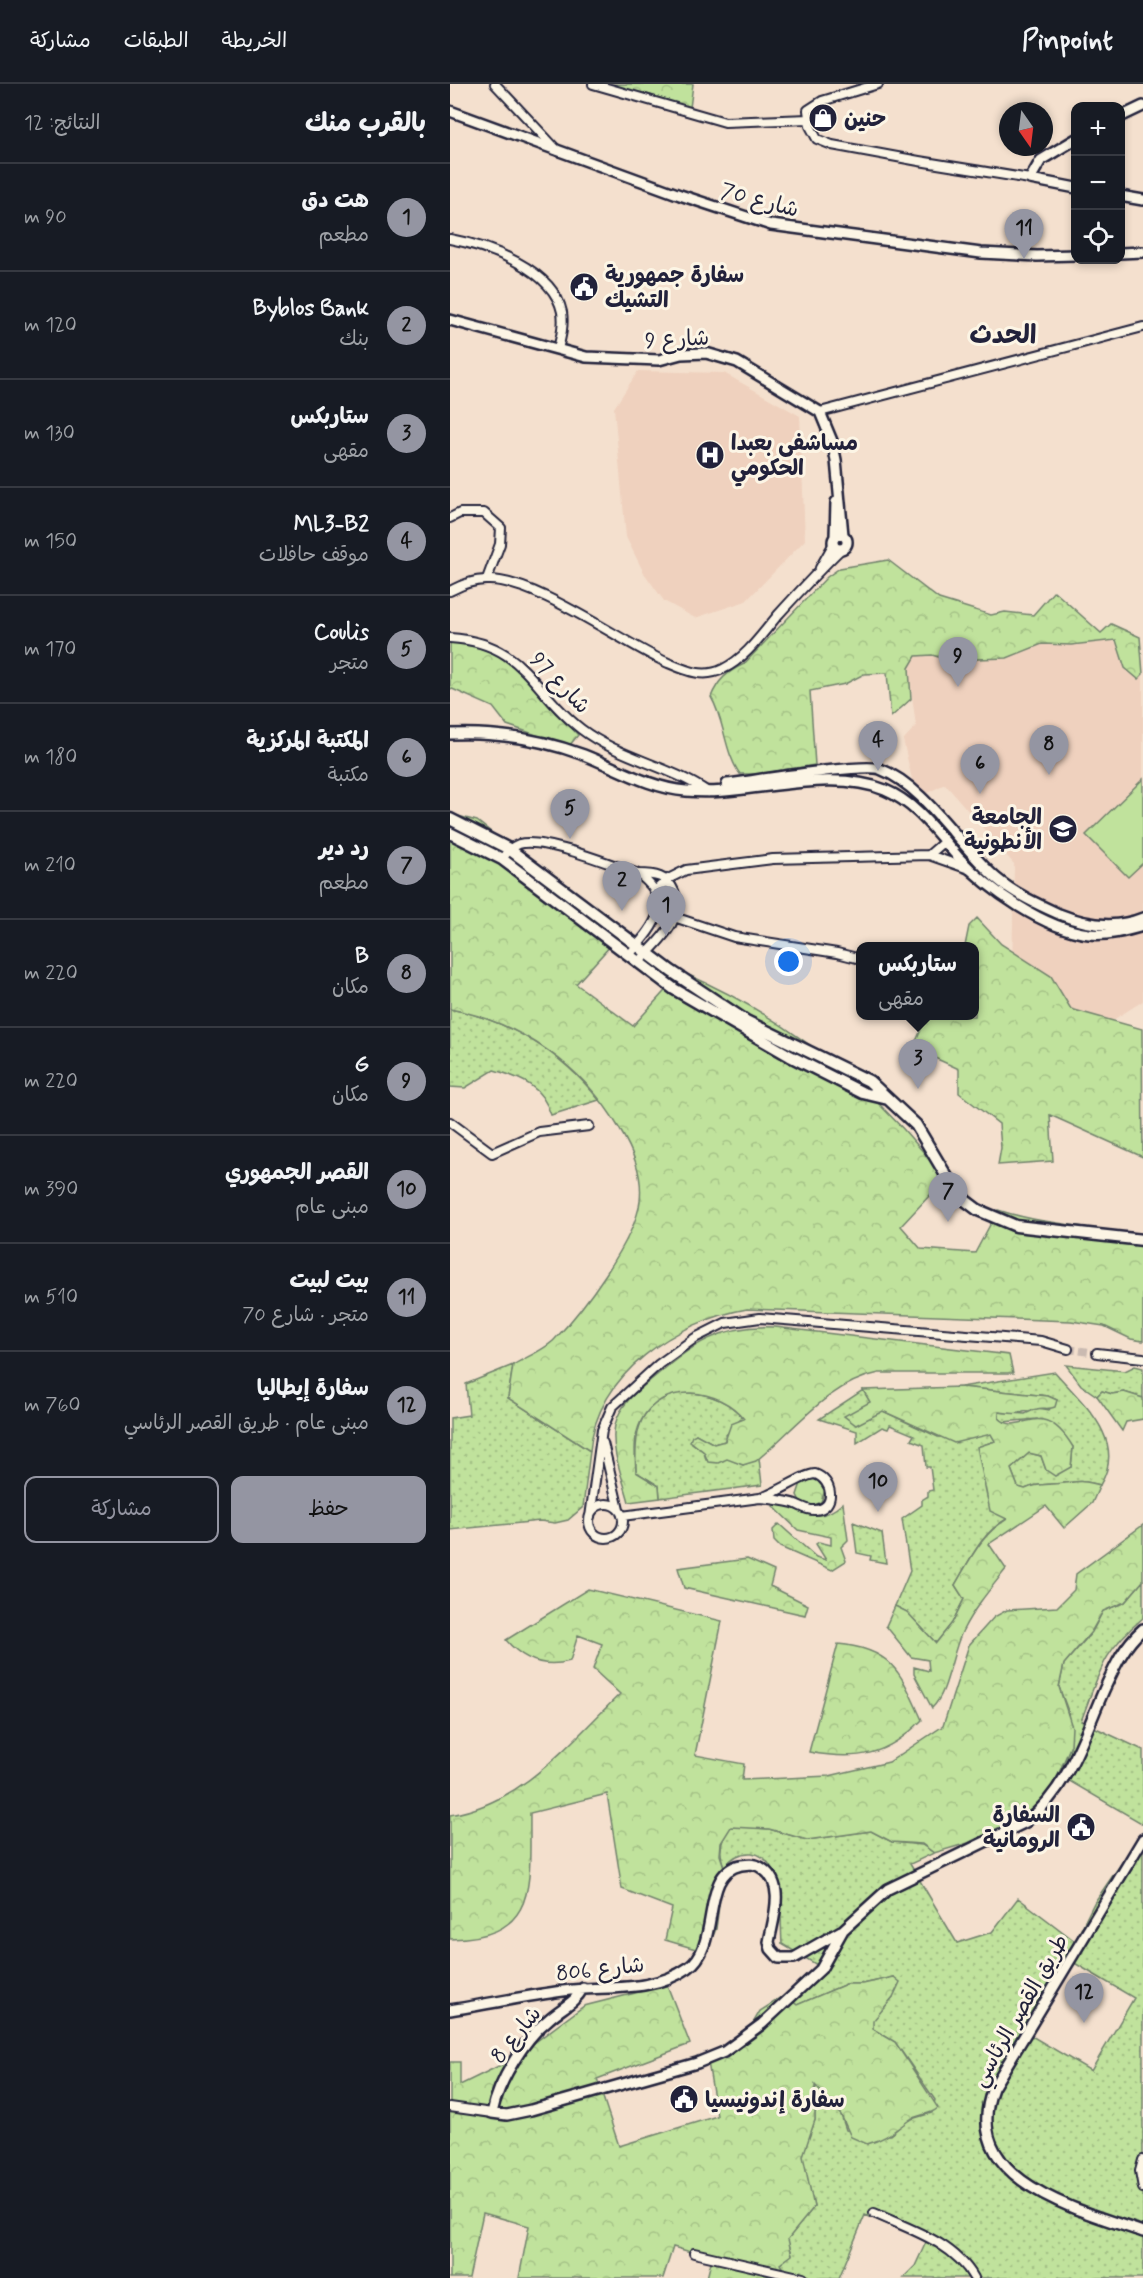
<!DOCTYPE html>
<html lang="ar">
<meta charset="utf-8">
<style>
:root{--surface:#171b24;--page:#242831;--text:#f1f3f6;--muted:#9ea1a6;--line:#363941;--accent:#9495a2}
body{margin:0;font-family:Mynerve,"Playpen Sans Arabic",sans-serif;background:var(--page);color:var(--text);direction:rtl}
.controls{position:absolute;right:18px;top:18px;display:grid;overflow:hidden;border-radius:12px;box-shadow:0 3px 9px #0003}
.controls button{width:54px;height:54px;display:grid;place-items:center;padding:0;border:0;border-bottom:2px solid var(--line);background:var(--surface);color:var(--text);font:30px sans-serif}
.compass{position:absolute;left:549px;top:18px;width:54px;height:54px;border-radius:50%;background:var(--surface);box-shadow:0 3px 9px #0003;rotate:166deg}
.you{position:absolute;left:339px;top:878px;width:21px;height:21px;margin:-15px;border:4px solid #fff;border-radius:50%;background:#1a73e8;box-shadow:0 0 0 9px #1a73e833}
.badge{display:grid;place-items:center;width:39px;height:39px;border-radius:50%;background:var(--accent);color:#111;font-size:20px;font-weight:700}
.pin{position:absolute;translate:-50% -50px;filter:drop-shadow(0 2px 3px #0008)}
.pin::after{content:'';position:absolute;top:32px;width:21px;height:18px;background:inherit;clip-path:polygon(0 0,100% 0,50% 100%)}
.popup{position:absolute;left:406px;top:858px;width:123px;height:78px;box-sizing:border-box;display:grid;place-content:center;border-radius:12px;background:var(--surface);filter:drop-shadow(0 2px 4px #0005);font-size:20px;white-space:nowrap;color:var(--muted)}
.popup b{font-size:22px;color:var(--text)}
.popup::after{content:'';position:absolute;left:50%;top:100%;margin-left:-12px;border:12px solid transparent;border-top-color:var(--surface)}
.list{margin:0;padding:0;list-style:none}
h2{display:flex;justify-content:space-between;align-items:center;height:78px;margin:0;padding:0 24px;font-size:26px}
h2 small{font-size:20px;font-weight:400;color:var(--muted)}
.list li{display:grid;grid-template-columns:39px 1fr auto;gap:18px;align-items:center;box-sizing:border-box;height:108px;padding:0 24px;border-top:2px solid var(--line)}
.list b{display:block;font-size:22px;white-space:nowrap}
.list p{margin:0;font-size:20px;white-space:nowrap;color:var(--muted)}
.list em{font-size:20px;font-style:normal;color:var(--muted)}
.actions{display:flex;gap:12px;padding:18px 24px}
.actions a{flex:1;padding:14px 0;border:2px solid var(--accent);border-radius:12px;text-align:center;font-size:21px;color:var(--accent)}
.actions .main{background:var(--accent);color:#111}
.icon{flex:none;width:33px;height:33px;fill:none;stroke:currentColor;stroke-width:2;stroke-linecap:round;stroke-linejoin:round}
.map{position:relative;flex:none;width:693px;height:2194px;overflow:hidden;direction:ltr}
header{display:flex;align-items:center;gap:36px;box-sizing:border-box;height:84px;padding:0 30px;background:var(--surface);border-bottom:2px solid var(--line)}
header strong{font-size:28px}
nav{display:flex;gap:33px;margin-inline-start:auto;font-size:21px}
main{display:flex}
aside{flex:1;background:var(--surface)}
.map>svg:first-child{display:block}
.built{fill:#efd1be}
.grass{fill:url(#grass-dots);stroke:#71826c;stroke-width:1.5;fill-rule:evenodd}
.forest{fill:url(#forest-crowns);stroke:#71826c;stroke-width:1.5}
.pitch{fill:#c0e29c;stroke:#71826c;stroke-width:1.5}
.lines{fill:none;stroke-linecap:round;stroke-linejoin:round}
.minor-tunnel{stroke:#cabab1;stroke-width:8;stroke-dasharray:8 4;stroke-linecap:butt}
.minor-casing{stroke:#22223b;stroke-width:12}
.tertiary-casing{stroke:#22223b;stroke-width:14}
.secondary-casing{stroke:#22223b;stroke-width:15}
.minor{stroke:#fcf5e5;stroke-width:8}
.tertiary{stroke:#fcf5e5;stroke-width:9}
.secondary{stroke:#fcf5e5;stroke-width:10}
.labels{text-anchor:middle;stroke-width:6;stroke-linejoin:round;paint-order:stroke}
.poi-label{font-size:22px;font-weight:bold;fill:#22223b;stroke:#fcf5e5;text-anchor:start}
.street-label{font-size:22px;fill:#22223b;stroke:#fcf5e5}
.quarter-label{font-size:26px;font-weight:bold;fill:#22223b;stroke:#fcf5e5}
</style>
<header>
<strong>Pinpoint</strong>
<nav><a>الخريطة</a><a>الطبقات</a><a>مشاركة</a></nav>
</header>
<main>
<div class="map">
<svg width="693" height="2194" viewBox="0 0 693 2194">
<defs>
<pattern id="grass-dots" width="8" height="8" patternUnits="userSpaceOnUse" patternTransform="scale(1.5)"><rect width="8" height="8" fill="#c0e29c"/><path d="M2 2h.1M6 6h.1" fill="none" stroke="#a5c287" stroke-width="1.8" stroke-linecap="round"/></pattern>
<pattern id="forest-crowns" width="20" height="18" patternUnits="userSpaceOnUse" patternTransform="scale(1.5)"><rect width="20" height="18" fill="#c0e29c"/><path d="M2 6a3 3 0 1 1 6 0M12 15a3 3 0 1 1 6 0" fill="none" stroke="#a5c287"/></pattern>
</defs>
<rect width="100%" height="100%" fill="#f4e0ce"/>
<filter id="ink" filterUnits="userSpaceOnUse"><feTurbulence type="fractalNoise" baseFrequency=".0167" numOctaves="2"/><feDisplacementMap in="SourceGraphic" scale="12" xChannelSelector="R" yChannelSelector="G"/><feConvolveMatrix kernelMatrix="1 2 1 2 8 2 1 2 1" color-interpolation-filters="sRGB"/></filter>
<g filter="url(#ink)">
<path class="built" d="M188 287 274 289 350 332 355 456 296 517 245 534 214 517 194 489 176 453 164 324Z
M662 556 693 576V917L652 943 602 918 562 888 564 780 495 700 475 710 464 704 453 656 466 642 455 559Z"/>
<path class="grass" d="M0 925C59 936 111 968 149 1016L101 1031C92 1002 72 994 44 986L15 1004 0 1003Z
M63 1281 58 1314 140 1367 133 1423 118 1436 105 1439 90 1437 0 1446V1334L19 1331 16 1300Z
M616 1281 675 1287 685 1282 693 1284V1314L674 1308 662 1310 652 1307 647 1312 631 1301Z
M605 1288C633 1320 678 1356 650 1401 626 1394 624 1400 602 1400 590 1401 586 1400 575 1405L568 1403 561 1385 579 1369 591 1372 596 1386 621 1383 623 1363 587 1335 553 1338 549 1334V1328L575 1330 588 1324 599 1326 607 1316 598 1312 511 1303Z
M413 1306 420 1317 433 1327 488 1353 541 1350 545 1357 528 1363 557 1435C531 1449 520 1476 505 1501L514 1515 502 1539 486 1559 457 1528 445 1522 460 1487 452 1435 472 1421V1416L478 1412V1407L483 1406 480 1383H476L474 1361 461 1356 464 1351 440 1341 438 1345 432 1343 407 1359V1347L369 1335Z
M228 1309C255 1307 277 1315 295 1335L290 1336 275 1352V1357L264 1360 246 1350 242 1359 254 1368 256 1376 277 1374 293 1381 309 1374 312 1401 210 1414 209 1402 186 1388C185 1350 186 1320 228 1309Z
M403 1438 432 1449 436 1479 420 1476 421 1472 407 1469Z
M693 1497V1534C651 1569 650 1588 631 1637L693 1666V1740L609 1691 621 1661 618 1627 609 1603 614 1580 642 1548 653 1527 675 1518Z
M281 1742 319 1745 357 1756 421 1747 442 1758 472 1761 484 1769 460 1780 507 1859 542 1848 568 1814 625 1857 644 1819 693 1748V2194H453L465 2182 477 2156 415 2131 389 2194H358L334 2187 330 2180 342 2170 337 2155 364 2123 352 2072 365 2036V2001L391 2031 396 2046 440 2051 458 2036 482 2029 485 2016 445 1958 423 1945 422 1937 443 1913 444 1893 413 1900H396L347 1921 341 1916 340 1908 374 1885 332 1860C330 1835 335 1774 302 1769 290 1768 281 1774 274 1783 268 1768 270 1755 281 1742ZM616 1874 684 1914 641 1987 573 1947Z"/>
<path class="forest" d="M153 0H243L240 24 197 10Z
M438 476 489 515 541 531 555 528 583 531 604 507 651 549 661 540 690 553 693 590 688 595 675 584 666 556 621 561 592 560 557 574 498 576 482 571 466 572 459 584 461 615 441 633 437 589 414 590 395 600 360 607 365 681 308 690H290C274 668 275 637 261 613 268 596 277 588 294 580L377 493 390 484Z
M0 558 28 563 46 569 66 584 128 651 119 662 57 641 43 623 0 604Z
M0 730 27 737 171 850 126 900 183 942 232 888C339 934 425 1003 495 1095L451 1142 471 1165 525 1169 548 1126C596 1142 646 1140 693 1156V1257L681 1255 654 1242 621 1237 297 1225C227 1237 146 1290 140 1367L58 1314 63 1281C76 1273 95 1266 105 1255 132 1227 186 1155 190 1117 193 1090 183 1067 169 1044 133 982 70 938 0 925Z
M527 834 551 860 601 892 621 925 692 945 693 1073 600 1031 603 1077 548 1081 551 1064 549 1040 509 1009V985L463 964 477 932H525V862H515L519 842Z
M325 1243 559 1271 563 1289H429C378 1299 344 1346 306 1377L293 1381 277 1375 268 1379 258 1378 254 1368 240 1357 242 1352 246 1350 264 1360 275 1357 281 1340 294 1335C270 1304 212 1296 191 1337 183 1353 185 1370 186 1388L209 1402 210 1414 179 1418C173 1394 160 1366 165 1341 170 1320 186 1308 202 1295 242 1261 270 1240 325 1243Z
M511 1303 598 1312 607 1316 605 1323C598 1326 593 1323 587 1325 568 1329 569 1331 549 1328V1334C570 1355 590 1309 623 1363L621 1383 605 1392 596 1386 591 1372 579 1369 561 1385 568 1403 575 1405C586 1400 590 1401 602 1400 624 1400 626 1394 650 1401L642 1419 614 1444 596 1422 539 1460 556 1485C541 1504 524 1524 513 1546 501 1569 499 1608 482 1624L464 1590V1583L479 1587 478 1576 461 1573 436 1542 445 1522 457 1528 486 1559 502 1539 514 1515 505 1501C520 1476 531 1450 557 1435L540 1427 527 1363 545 1357 541 1350 504 1359 433 1327 406 1341 394 1332 420 1318 413 1306Z
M652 1307 662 1310 674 1308 693 1314V1335L676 1338 672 1347 647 1312Z
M358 1395 367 1396 375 1406 371 1418 364 1422 351 1419 347 1411 351 1399Z
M393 1419 398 1456 391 1463 396 1477 382 1486 330 1463 324 1457 323 1446 329 1440 366 1473 376 1476 366 1460 369 1458 381 1461V1453L348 1446 323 1422C345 1411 359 1450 393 1419Z
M693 1441V1497L675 1518 653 1527 641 1548 614 1580 609 1603 622 1643 621 1661 602 1705 578 1729 518 1759 484 1769 472 1760 442 1758 421 1747 357 1756 319 1745 281 1743 271 1759 270 1771 274 1783 266 1845 256 1868 215 1856 222 1824 172 1805 157 1710 80 1729C79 1798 91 1854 0 1855V1731C73 1719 119 1659 170 1610L143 1585 152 1560 128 1551 120 1577C95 1584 73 1576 56 1556L138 1505 272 1537 245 1671 294 1680 292 1696 379 1692 439 1678 493 1642 519 1561 544 1533 557 1526 607 1523 624 1506 626 1490Z
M297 1475 324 1487 320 1502 358 1521 355 1531 234 1504 228 1484Z
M388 1560C444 1565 451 1590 472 1636 437 1672 407 1677 359 1668Z
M444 1893 450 1898 443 1913 423 1937V1945L445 1958 488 2024C479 2032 466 2030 458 2037 444 2047 434 2056 417 2060L401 2053 391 2031 365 2001V2036L353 2072 364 2123 338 2155 342 2171 330 2180 334 2187 358 2194H257L262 2174 223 2163 213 2194H69L79 2142 33 2129 19 2194H0V1978H10V2001L61 1976 134 1922 217 1901 240 1960 147 1995 169 2062 267 2032 257 1972 299 1946 310 1927 340 1908 341 1916 347 1921 396 1900H413Z"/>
<path class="pitch" d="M693 695V779L678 793 636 751Z"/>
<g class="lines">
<path class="minor-tunnel" d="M618 1265 647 1269"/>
<g class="minor-casing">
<path id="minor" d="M45 0 107 66
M143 0 275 38 359 35
M428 0 372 17 358 26 360 42 367 55 382 61 469 77 580 95
M0 155C38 162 103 185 112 228 114 241 111 253 108 265
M370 328 693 243
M0 434 10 429H34L51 444 50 460 37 495
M370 484 383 461
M0 507C12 501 25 495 39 496 87 496 169 557 216 578 235 586 253 595 273 585 296 574 312 550 328 531 349 508 369 486 391 465
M0 554C76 559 80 606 131 645 169 674 218 681 258 708
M479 771 495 757
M52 775C57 768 61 763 69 760 93 753 163 781 188 790 227 818 204 842 179 871
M189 790C204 790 218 792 224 807 236 836 207 858 189 878
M205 807 218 795 236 786 323 775 479 771 519 785
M209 828 284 853 387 869 411 875
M0 1038 42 1069 89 1048 139 1042
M647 1269 693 1274
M153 1359 169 1426
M365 1390C383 1396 387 1424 365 1426 357 1427 350 1421 343 1419 332 1416 321 1415 310 1414 326 1410 354 1390 365 1390Z
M139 1437a17 17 0 1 1 34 0a17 17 0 1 1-34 0Z
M172 1432 310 1414
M140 1433 152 1346 162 1323 209 1280 245 1254 275 1239 310 1234 591 1257 618 1265
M0 2023 42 2029
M693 2076 690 2087 693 2104
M424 2129C459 2145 504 2158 524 2194
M244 2169 353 2194"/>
</g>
<g class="tertiary-casing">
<path id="tertiary" d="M0 27 230 111 321 141 531 169 587 172 626 171
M670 33 693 22
M626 55 591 76 580 95 626 104
M670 112 693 116
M670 169 693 168
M0 236 136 273 209 276 231 270 256 269 287 278 370 328 382 357 386 376 393 451
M383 458a7 7 0 1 1 14 0a7 7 0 1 1-14 0Z
M385 452 386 418
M0 650C45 648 91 655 134 671 167 684 200 704 236 707 298 713 377 682 435 706 466 719 486 748 508 773 538 805 594 845 639 850 657 852 676 847 693 842
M277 700C302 697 414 679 430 685 475 702 510 763 546 794 565 810 587 820 609 830 636 841 666 845 693 834
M693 1755 543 2004C508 2097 629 2126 693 2148
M133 1904C125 1919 111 1924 99 1935 74 1955 48 1998 42 2029L57 2031 81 2026 247 1979 274 1968 312 1940 371 1885 393 1846 438 1805 576 1738C618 1705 633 1654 654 1606 665 1582 673 1563 693 1545
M0 1926C38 1920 75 1912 113 1907 154 1901 201 1910 238 1884 272 1861 249 1789 291 1781 299 1780 306 1779 313 1785 336 1801 323 1835 319 1858L321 1865 329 1874H344L391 1847"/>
</g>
<g class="secondary-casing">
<path id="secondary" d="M0 735 59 765 221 887 296 937 419 997 466 1041 500 1098 516 1117 528 1126 566 1142 693 1156
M0 749 52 775 224 905 340 972 413 1009 438 1015"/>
</g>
<use href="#minor" class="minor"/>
<use href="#tertiary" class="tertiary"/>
<use href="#secondary" class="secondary"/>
</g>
</g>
<defs>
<g id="shop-disc" transform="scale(1.5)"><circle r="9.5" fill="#22223b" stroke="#fcf5e5"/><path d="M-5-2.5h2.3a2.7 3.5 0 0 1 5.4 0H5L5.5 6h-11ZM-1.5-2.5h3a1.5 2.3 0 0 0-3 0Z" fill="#fff"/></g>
<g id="civic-disc" transform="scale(1.5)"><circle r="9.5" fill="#22223b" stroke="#fcf5e5"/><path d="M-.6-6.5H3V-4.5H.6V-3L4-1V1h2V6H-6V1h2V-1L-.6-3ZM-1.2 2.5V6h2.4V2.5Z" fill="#fff"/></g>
<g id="hospital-disc" transform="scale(1.5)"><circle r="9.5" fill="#22223b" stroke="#fcf5e5"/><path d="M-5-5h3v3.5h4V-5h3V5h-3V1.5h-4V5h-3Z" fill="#fff"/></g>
<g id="university-disc" transform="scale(1.5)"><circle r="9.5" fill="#22223b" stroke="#fcf5e5"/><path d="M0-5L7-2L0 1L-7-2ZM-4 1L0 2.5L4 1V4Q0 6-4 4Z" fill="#fff"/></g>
</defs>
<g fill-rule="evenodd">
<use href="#shop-disc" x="373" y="34"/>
<use href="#civic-disc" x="134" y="203"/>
<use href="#hospital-disc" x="260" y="371"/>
<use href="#university-disc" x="613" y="745"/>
<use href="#civic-disc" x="631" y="1743"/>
<use href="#civic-disc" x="234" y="2015"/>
</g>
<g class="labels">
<g class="poi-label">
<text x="394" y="42">حنين</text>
<text x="155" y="198">سفارة جمهورية<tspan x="155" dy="25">التشيك</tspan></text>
<text x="281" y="366">مساشفى بعبدا<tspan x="281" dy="25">الحكومي</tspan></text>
<text x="592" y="740" text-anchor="end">الجامعة<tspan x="592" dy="25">الأنطونية</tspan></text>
<text x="610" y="1738" text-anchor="end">السفارة<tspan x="610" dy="25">الرومانية</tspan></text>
<text x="255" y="2023">سفارة إندونيسيا</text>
</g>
<g class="street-label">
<text transform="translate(310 115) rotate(15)" y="8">شارع 70</text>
<text transform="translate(227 254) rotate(-3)" y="8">شارع 9</text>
<text transform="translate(111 598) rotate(46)" y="8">شارع 97</text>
<text transform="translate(150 1884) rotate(-6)" y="8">شارع 806</text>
<text transform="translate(569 1926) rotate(-60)" y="8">طريق القصر الرئاسي</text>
<text transform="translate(65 1950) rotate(-51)" y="8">شارع 8</text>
</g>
<g class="quarter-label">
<text x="553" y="259">الحدث</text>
</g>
</g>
</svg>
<div class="controls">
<button>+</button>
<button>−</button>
<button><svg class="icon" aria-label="locate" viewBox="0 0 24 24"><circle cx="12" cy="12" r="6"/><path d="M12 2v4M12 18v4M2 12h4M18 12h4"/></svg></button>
</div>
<svg class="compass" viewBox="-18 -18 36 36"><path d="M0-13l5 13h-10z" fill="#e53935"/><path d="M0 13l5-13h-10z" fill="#9ea1a6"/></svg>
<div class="you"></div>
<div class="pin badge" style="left:216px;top:852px">1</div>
<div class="pin badge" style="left:172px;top:827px">2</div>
<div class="pin badge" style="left:468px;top:1005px">3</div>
<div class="popup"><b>ستاربكس</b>مقهى</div>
<div class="pin badge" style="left:428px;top:687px">4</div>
<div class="pin badge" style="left:120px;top:755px">5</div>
<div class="pin badge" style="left:530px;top:710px">6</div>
<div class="pin badge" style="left:498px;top:1138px">7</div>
<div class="pin badge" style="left:599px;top:691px">8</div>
<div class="pin badge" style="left:508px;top:603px">9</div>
<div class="pin badge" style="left:428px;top:1428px">10</div>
<div class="pin badge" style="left:574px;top:175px">11</div>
<div class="pin badge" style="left:634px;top:1939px">12</div>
</div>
<aside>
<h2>بالقرب منك<small>النتائج: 12</small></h2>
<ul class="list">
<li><span class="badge">1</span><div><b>هت دق</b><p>مطعم</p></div><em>90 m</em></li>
<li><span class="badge">2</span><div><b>Byblos Bank</b><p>بنك</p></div><em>120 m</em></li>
<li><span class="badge">3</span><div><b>ستاربكس</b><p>مقهى</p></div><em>130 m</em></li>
<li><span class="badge">4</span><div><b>ML3-B2</b><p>موقف حافلات</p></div><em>150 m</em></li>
<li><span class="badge">5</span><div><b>Coulis</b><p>متجر</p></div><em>170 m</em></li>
<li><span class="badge">6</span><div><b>المكتبة المركزية</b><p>مكتبة</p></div><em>180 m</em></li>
<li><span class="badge">7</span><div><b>رد دير</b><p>مطعم</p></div><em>210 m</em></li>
<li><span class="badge">8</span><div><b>B</b><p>مكان</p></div><em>220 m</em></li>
<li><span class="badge">9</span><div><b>G</b><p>مكان</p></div><em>220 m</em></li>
<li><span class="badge">10</span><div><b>القصر الجمهوري</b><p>مبنى عام</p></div><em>390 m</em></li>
<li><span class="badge">11</span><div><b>بيت لبيت</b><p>متجر · شارع 70</p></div><em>510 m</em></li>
<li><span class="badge">12</span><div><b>سفارة إيطاليا</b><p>مبنى عام · طريق القصر الرئاسي</p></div><em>760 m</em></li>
</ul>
<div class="actions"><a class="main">حفظ</a><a>مشاركة</a></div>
</aside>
</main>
